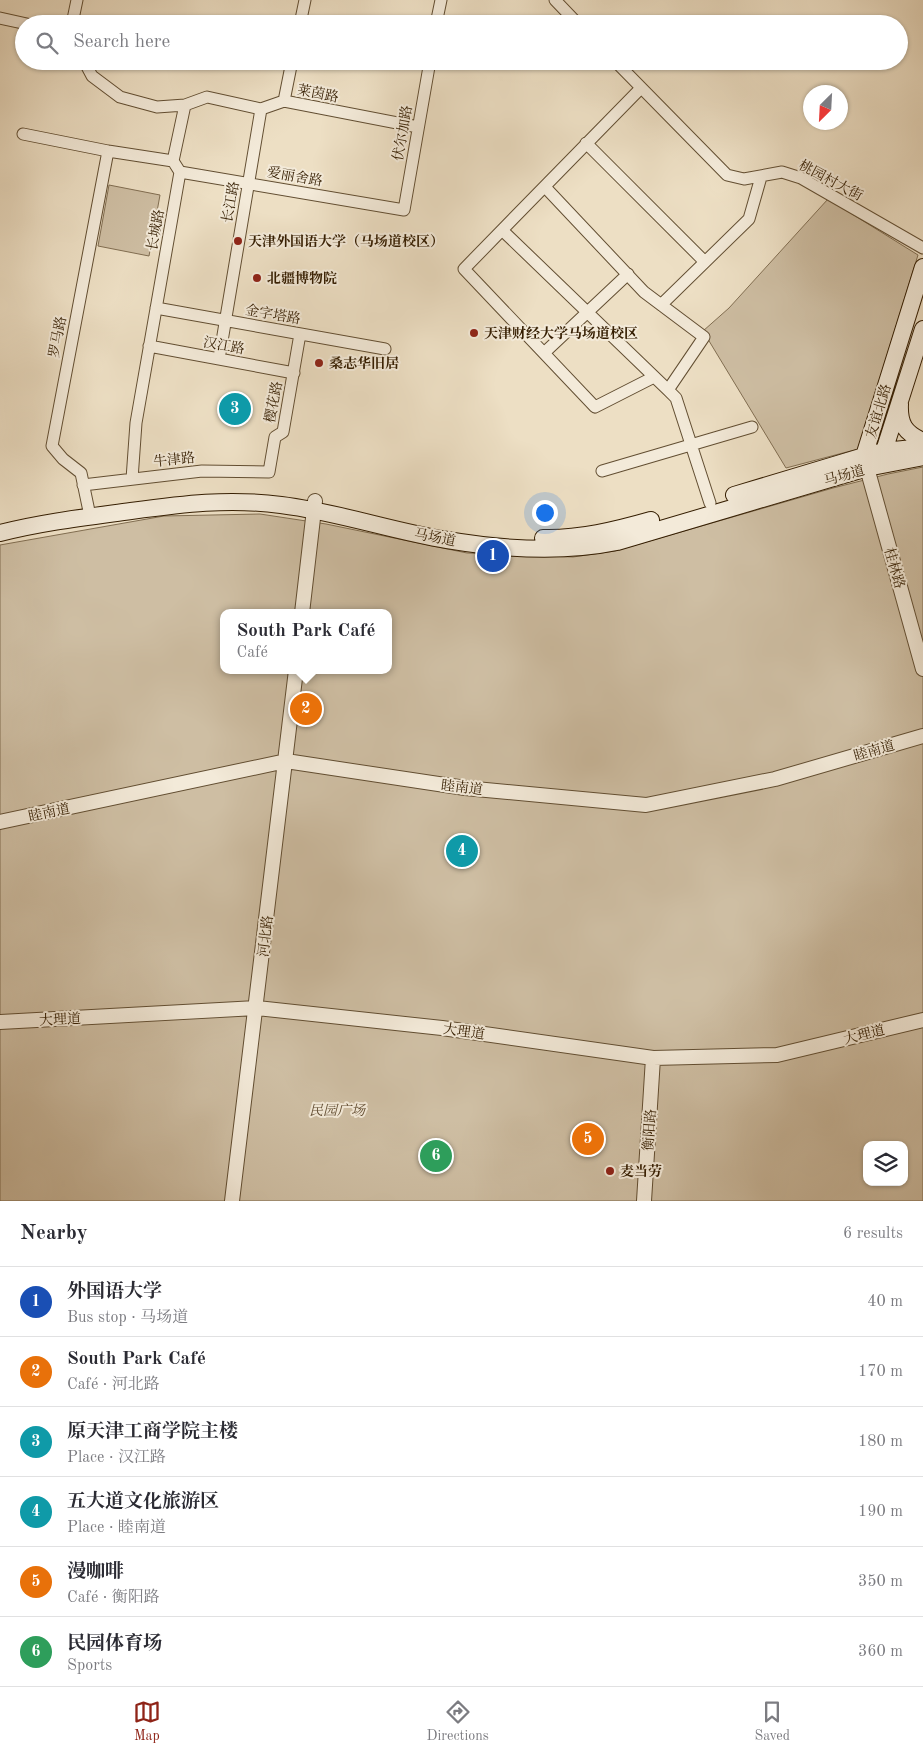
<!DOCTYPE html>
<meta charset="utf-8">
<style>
:root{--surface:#fff;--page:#f2f2f3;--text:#2b2b33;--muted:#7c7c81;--line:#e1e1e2;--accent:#8f2418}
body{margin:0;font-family:"Old Standard TT","Noto Serif SC",serif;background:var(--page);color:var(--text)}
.controls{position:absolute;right:15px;bottom:15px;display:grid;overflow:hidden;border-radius:10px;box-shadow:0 1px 4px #0004}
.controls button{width:45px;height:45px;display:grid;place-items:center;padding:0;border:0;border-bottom:1px solid var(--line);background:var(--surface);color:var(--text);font:25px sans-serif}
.compass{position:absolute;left:803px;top:85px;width:45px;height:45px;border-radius:50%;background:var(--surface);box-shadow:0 1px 4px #0004;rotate:204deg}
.you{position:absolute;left:544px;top:512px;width:18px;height:18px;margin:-12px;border:4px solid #fff;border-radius:50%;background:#1a73e8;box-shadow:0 0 0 8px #1a73e833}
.badge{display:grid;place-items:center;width:32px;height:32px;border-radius:50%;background:var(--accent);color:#fff;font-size:16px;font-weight:700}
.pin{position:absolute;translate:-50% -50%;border:2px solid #fff;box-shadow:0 1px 5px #0006}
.popup{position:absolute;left:220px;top:609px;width:172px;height:65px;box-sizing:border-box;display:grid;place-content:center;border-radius:10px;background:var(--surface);filter:drop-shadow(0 1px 4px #0005);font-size:16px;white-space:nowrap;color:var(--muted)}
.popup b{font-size:19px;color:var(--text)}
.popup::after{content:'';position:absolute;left:50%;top:100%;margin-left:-10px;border:10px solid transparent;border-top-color:var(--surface)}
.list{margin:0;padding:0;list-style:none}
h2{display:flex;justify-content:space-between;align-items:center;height:65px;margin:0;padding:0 20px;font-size:21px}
h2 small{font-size:16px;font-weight:400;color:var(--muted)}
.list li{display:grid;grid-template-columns:32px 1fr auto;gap:15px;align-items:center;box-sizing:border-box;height:70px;padding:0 20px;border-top:1px solid var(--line)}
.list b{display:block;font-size:19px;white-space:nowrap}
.list p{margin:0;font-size:16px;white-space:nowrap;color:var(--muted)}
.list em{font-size:16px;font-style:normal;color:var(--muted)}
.icon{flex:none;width:28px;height:28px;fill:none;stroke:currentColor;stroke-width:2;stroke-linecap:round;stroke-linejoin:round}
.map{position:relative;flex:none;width:923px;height:1201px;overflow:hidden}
.search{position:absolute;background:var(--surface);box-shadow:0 1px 4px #0004;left:15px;right:15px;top:15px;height:55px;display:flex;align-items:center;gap:12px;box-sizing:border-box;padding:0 18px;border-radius:28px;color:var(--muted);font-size:19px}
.sheet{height:485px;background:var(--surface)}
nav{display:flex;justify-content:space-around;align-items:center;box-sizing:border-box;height:70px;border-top:1px solid var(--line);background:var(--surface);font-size:14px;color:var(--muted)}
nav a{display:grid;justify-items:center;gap:2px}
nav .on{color:var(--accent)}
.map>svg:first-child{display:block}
.green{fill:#cebea3;stroke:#816e52;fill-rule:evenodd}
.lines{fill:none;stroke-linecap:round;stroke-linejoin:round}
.minor-casing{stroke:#624e32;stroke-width:13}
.tertiary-casing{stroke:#624e32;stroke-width:16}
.secondary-casing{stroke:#341d01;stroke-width:18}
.minor{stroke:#f3ead9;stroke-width:11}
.tertiary{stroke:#f3ead9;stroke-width:14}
.secondary{stroke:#f3ead9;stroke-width:16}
.poi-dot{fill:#8f2418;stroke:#f3ead9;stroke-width:2}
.labels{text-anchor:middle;stroke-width:4;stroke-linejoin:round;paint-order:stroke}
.street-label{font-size:14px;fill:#341d01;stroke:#f3ead9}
.poi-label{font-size:14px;font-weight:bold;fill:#341d01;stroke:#f3ead9;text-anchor:start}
.park-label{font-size:14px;font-style:italic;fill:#624d32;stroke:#f3ead9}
</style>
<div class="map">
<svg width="923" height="1201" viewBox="0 0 923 1201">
<rect width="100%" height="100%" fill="#eddfc4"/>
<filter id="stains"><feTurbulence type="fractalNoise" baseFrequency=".004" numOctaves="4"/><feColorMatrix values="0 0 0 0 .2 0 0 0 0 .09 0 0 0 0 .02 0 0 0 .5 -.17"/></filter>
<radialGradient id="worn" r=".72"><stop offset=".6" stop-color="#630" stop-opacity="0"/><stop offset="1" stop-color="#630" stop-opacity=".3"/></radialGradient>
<path class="green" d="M109 185 160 195 149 256 98 246Z
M828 199 918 255 858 449 786 468 703 331 729 308Z
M923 467V1201H0V545L164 516 260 514 326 524 467 553 573 557 615 551 833 488 888 474ZM224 613H388V670H224ZM867 1145H904V1182H867Z"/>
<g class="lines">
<g class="minor-casing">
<path id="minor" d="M555 0 578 24
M0 18 27 24
M72 24 77 0
M300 24 305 0
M436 24 441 0
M84 61 92 76 120 97 157 107 185 105 173 161 180 172 136 423 132 479
M615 61 727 175 744 179 782 172 801 178 923 248
M284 101 292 61
M185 105 207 97 261 109 284 101 418 127
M23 134 108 151 173 161
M586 143 705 262
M180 172 404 210 430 61
M545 187 644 292 704 337 668 390
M502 230 641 88
M661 305 749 219 761 177
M156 308 385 349
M149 346 294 373
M544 353 628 274
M219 359 261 109
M654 377 595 407 464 269 502 230 668 390 676 398 710 503
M602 471 752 427
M83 485 202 471 269 472 275 437 283 432 300 334
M90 516 81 473 63 459 52 446 108 151"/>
</g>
<g class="tertiary-casing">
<path id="tertiary" d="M867 468 923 669
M302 613 315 501
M0 822 286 761 465 788 646 805 775 779 923 736
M0 1022 257 1008 442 1028 653 1058 777 1055 923 1020
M232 1201 296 670
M644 1201 653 1058"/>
</g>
<g class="secondary-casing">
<path id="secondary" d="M900 404C899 424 905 433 923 441
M877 457 884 451 923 329
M866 463 864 456 923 267
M734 495 864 456 884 451 923 447
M0 533C43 522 87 517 131 511 183 504 228 498 281 505 338 512 392 531 447 540 501 549 563 553 617 542L867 468 923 457
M543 538C579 539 616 530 651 520"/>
</g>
<use href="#minor" class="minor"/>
<use href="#tertiary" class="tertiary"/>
<use href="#secondary" class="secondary"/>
</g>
<g class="poi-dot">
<circle cx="238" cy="241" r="5"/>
<circle cx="257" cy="278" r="5"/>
<circle cx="474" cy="333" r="5"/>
<circle cx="319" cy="363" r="5"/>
<circle cx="610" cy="1171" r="5"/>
</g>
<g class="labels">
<g class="street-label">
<text transform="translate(318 93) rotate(11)" y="5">莱茵路</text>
<text transform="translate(402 133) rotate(-80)" y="5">伏尔加路</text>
<text transform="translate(295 176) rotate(10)" y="5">爱丽舍路</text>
<text transform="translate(831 180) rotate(28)" y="5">桃园村大街</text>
<text transform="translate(230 202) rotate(-80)" y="5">长江路</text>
<text transform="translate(155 230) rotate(-80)" y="5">长城路</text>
<text transform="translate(273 314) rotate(10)" y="5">金字塔路</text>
<text transform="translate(57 337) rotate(-79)" y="5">罗马路</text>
<text transform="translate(224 345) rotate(10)" y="5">汉江路</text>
<text transform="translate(273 402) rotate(-79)" y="5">樱花路</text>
<text transform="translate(878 411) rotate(-73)" y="5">友谊北路</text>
<text transform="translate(174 459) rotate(-6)" y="5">牛津路</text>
<text transform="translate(844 475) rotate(-16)" y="5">马场道</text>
<text transform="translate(435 537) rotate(11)" y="5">马场道</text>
<text transform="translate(895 568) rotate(74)" y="5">桂林路</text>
<text transform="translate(874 750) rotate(-16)" y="5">睦南道</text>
<text transform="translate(462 787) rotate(7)" y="5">睦南道</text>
<text transform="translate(49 812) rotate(-12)" y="5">睦南道</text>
<text transform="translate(265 936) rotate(-83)" y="5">河北路</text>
<text transform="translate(60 1019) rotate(-3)" y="5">大理道</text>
<text transform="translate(464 1031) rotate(8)" y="5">大理道</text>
<text transform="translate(864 1034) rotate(-14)" y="5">大理道</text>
<text transform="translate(649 1130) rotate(-86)" y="5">衡阳路</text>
</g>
<g class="poi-label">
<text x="248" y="246">天津外国语大学（马场道校区）</text>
<text x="267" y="283">北疆博物院</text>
<text x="484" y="338">天津财经大学马场道校区</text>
<text x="329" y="368">桑志华旧居</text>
<text x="620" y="1176">麦当劳</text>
</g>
<g class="park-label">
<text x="337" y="1115">民园广场</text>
</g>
</g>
<rect width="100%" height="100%" filter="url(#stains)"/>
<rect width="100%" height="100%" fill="url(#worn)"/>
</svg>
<div class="controls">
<button><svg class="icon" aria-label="layers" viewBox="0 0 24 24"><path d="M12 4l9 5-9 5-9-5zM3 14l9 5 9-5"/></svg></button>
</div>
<svg class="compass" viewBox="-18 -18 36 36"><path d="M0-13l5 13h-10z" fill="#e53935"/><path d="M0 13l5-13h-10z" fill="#7c7c81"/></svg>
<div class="you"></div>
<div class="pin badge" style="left:493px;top:556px;background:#1a4fb4">1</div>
<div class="pin badge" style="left:306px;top:709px;background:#e8710a">2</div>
<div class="popup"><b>South Park Café</b>Café</div>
<div class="pin badge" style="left:235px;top:409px;background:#0f9aa8">3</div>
<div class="pin badge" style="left:462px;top:851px;background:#0f9aa8">4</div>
<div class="pin badge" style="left:588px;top:1139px;background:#e8710a">5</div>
<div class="pin badge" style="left:436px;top:1156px;background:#2e9e5b">6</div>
<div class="search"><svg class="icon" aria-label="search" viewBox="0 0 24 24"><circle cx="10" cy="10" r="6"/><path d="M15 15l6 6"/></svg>Search here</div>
</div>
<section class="sheet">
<h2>Nearby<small>6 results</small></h2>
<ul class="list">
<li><span class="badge" style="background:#1a4fb4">1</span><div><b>外国语大学</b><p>Bus stop · 马场道</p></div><em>40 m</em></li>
<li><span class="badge" style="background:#e8710a">2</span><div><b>South Park Café</b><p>Café · 河北路</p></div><em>170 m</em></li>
<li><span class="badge" style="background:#0f9aa8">3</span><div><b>原天津工商学院主楼</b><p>Place · 汉江路</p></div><em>180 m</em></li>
<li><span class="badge" style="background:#0f9aa8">4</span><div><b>五大道文化旅游区</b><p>Place · 睦南道</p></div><em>190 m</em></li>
<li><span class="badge" style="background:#e8710a">5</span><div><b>漫咖啡</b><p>Café · 衡阳路</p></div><em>350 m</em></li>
<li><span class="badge" style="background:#2e9e5b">6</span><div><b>民园体育场</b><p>Sports</p></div><em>360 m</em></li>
</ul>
</section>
<nav>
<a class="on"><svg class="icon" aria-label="map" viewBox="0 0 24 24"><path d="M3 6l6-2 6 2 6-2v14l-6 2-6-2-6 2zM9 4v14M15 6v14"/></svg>Map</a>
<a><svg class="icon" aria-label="directions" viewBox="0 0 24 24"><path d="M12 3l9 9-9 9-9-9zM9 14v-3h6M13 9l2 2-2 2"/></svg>Directions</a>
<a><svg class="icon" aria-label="saved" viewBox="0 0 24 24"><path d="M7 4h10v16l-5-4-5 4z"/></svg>Saved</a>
</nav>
